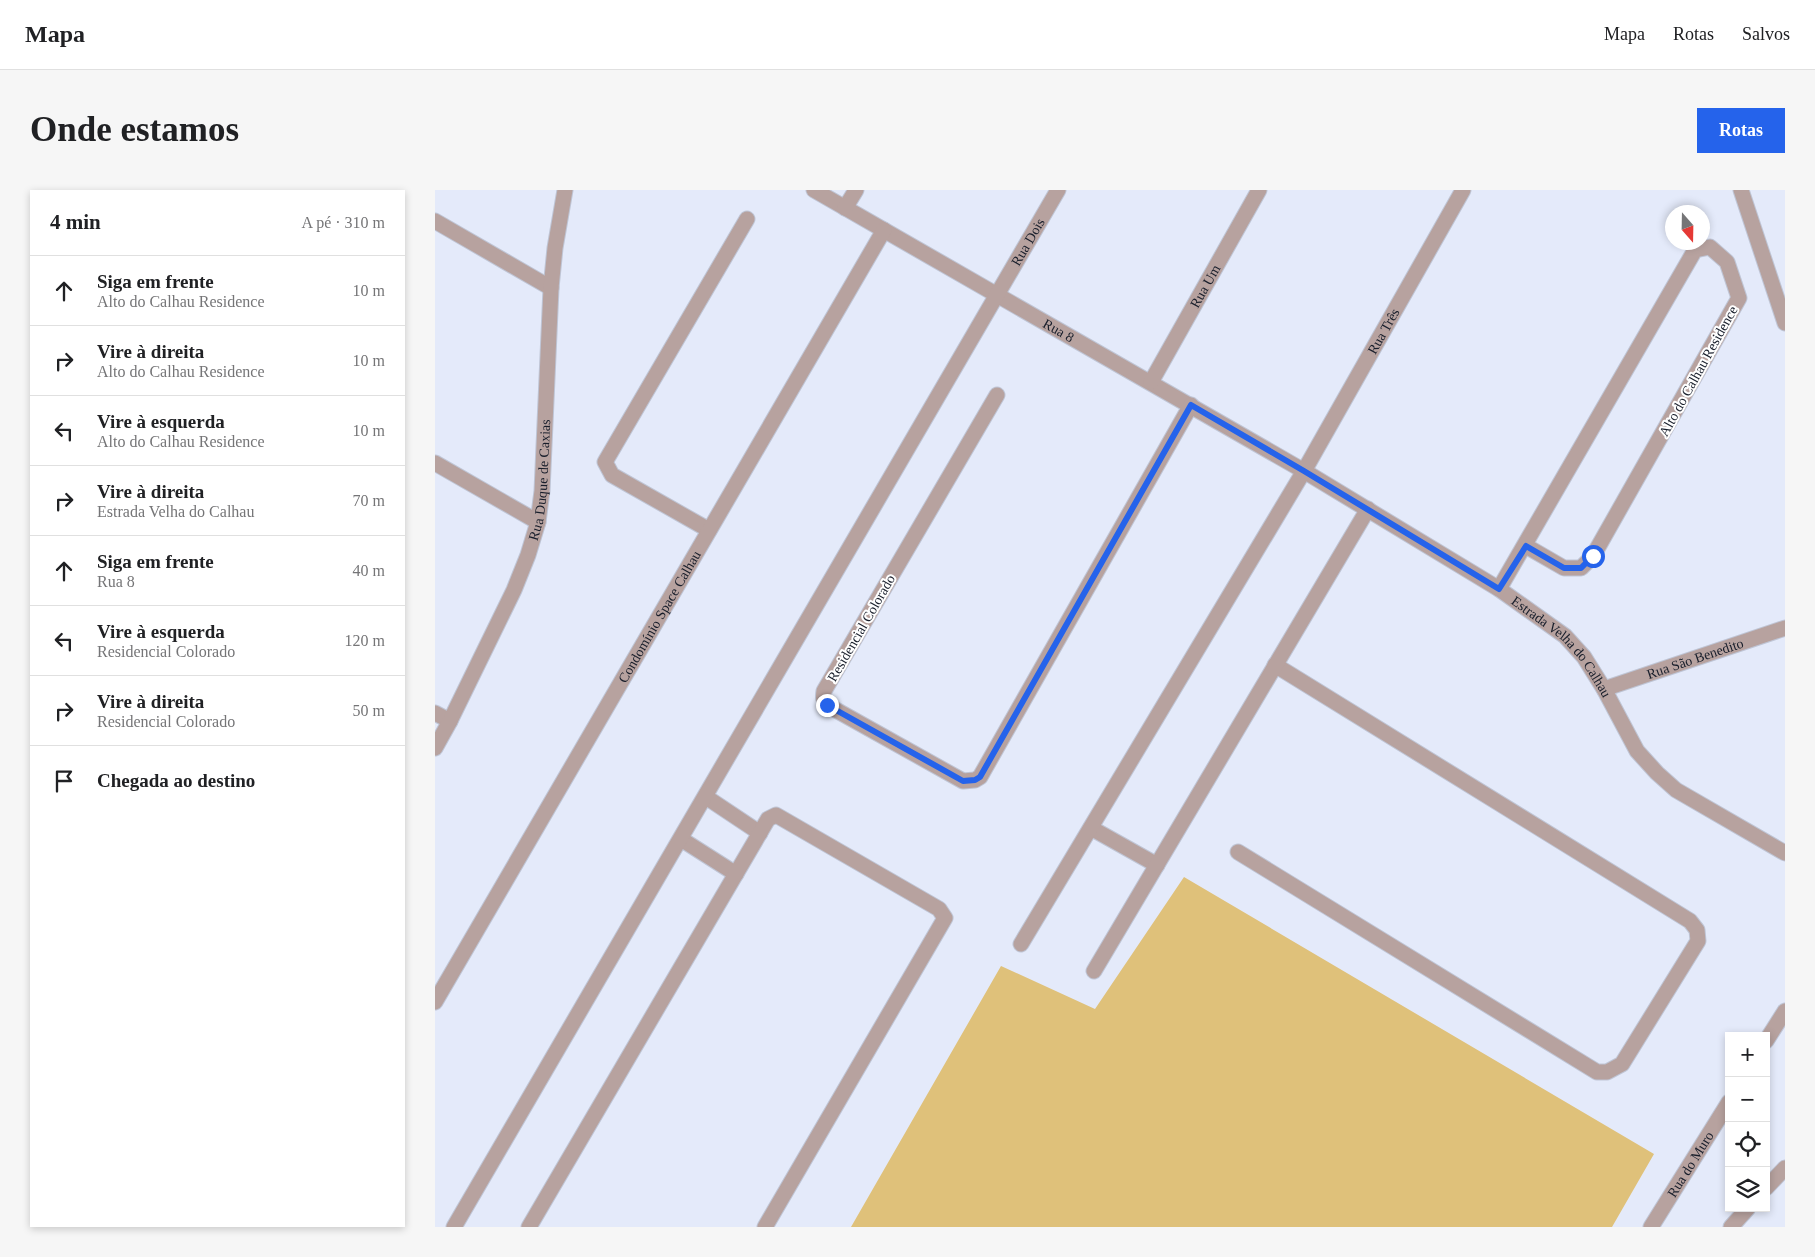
<!DOCTYPE html>
<html lang="pt">
<meta charset="utf-8">
<style>
:root{--surface:#fff;--page:#f6f6f6;--text:#202124;--muted:#757577;--line:#e0e0e0;--accent:#2563eb}
body{margin:0;font-family:"Times New Roman",serif;background:var(--page);color:var(--text)}
.controls{position:absolute;right:15px;bottom:15px;display:grid;overflow:hidden;border-radius:0px;box-shadow:0 2px 8px #0003}
.controls button{width:45px;height:45px;display:grid;place-items:center;padding:0;border:0;border-bottom:1px solid var(--line);background:var(--surface);color:var(--text);font:25px sans-serif}
.compass{position:absolute;left:1230px;top:15px;width:45px;height:45px;border-radius:50%;background:var(--surface);box-shadow:0 2px 8px #0003;rotate:160deg}
.stop{position:absolute;width:15px;height:15px;margin:-11px;border:4px solid #2563eb;border-radius:50%;background:#fff}
.stop.end{background:#2563eb;border-color:#fff;box-shadow:0 1px 5px #0008}
.list{margin:0;padding:0;list-style:none}
h2{display:flex;justify-content:space-between;align-items:center;height:65px;margin:0;padding:0 20px;font-size:21px}
h2 small{font-size:16px;font-weight:400;color:var(--muted)}
.list li{display:grid;grid-template-columns:32px 1fr auto;gap:15px;align-items:center;box-sizing:border-box;height:70px;padding:0 20px;border-top:1px solid var(--line)}
.list b{display:block;font-size:19px;white-space:nowrap}
.list p{margin:0;font-size:16px;white-space:nowrap;color:var(--muted)}
.list em{font-size:16px;font-style:normal;color:var(--muted)}
.icon{flex:none;width:28px;height:28px;fill:none;stroke:currentColor;stroke-width:2;stroke-linecap:round;stroke-linejoin:round}
.map{position:relative;flex:none;width:1350px;height:1037px;overflow:hidden;border-radius:0px}
header{display:flex;align-items:center;gap:30px;box-sizing:border-box;height:70px;padding:0 25px;background:var(--surface);border-bottom:1px solid var(--line)}
header strong{font-size:24px}
nav{display:flex;gap:28px;margin-inline-start:auto;font-size:18px}
.intro{display:flex;align-items:center;justify-content:space-between;box-sizing:border-box;height:120px;padding:0 30px}
h1{margin:0;font-size:35px}
.button{padding:12px 22px;border-radius:0px;background:var(--accent);color:#fff;font-size:18px;font-weight:700}
main{display:flex;gap:30px;padding:0 30px}
aside{flex:1;background:var(--surface);border-radius:0px;box-shadow:0 2px 8px #0003}
.map>svg:first-child{display:block}
.green{fill:#dfc17a}
.lines{fill:none;stroke-linecap:round;stroke-linejoin:round}
.minor-casing{stroke:#bfc5d5;stroke-width:17}
.minor{stroke:#b7a29f;stroke-width:15}
.route{stroke:#2563eb;stroke-width:6}
.labels{text-anchor:middle;stroke-width:4;stroke-linejoin:round;paint-order:stroke}
.street-label{font-size:14px;fill:#181e2b;stroke:#fff}
</style>
<header>
<strong>Mapa</strong>
<nav><a>Mapa</a><a>Rotas</a><a>Salvos</a></nav>
</header>
<div class="intro"><h1>Onde estamos</h1><a class="button">Rotas</a></div>
<main>
<aside>
<h2>4 min<small>A pé · 310 m</small></h2>
<ul class="list">
<li><svg class="icon" aria-label="ahead" viewBox="0 0 24 24"><path d="M12 20V5M6 11l6-6 6 6"/></svg><div><b>Siga em frente</b><p>Alto do Calhau Residence</p></div><em>10 m</em></li>
<li><svg class="icon" aria-label="right" viewBox="0 0 24 24"><path d="M7 20v-9h11M14 6l5 5-5 5"/></svg><div><b>Vire à direita</b><p>Alto do Calhau Residence</p></div><em>10 m</em></li>
<li><svg class="icon" aria-label="left" viewBox="0 0 24 24"><path d="M17 20v-9H6M10 6l-5 5 5 5"/></svg><div><b>Vire à esquerda</b><p>Alto do Calhau Residence</p></div><em>10 m</em></li>
<li><svg class="icon" aria-label="right" viewBox="0 0 24 24"><path d="M7 20v-9h11M14 6l5 5-5 5"/></svg><div><b>Vire à direita</b><p>Estrada Velha do Calhau</p></div><em>70 m</em></li>
<li><svg class="icon" aria-label="ahead" viewBox="0 0 24 24"><path d="M12 20V5M6 11l6-6 6 6"/></svg><div><b>Siga em frente</b><p>Rua 8</p></div><em>40 m</em></li>
<li><svg class="icon" aria-label="left" viewBox="0 0 24 24"><path d="M17 20v-9H6M10 6l-5 5 5 5"/></svg><div><b>Vire à esquerda</b><p>Residencial Colorado</p></div><em>120 m</em></li>
<li><svg class="icon" aria-label="right" viewBox="0 0 24 24"><path d="M7 20v-9h11M14 6l5 5-5 5"/></svg><div><b>Vire à direita</b><p>Residencial Colorado</p></div><em>50 m</em></li>
<li><svg class="icon" aria-label="arrive" viewBox="0 0 24 24"><path d="M6 21V4h12l-3 4 3 4H6"/></svg><div><b>Chegada ao destino</b></div></li>
</ul>
</aside>
<div class="map">
<svg width="1350" height="1037" viewBox="0 0 1350 1037">
<rect width="100%" height="100%" fill="#e4eafa"/>
<path class="green" d="M749 687 1219 964 1177 1037H416L566 776 660 819Z"/>
<g class="lines">
<g class="minor-casing">
<g id="minor">
<path id="s1" d="M379 0 869 281 1064 399 1130 446 1149 467 1169 499 1202 561 1222 583 1241 600 1350 663"/>
<path d="M1306 0 1350 133"/>
<path d="M410 18 421 0"/>
<path d="M0 31 116 98"/>
<path id="s2" d="M716 192 824 0"/>
<path d="M562 205 389 501C388 507 388 510 392 515L528 591 540 590 545 587 756 215"/>
<path d="M0 273 103 332"/>
<path d="M274 340 177 285 170 272 312 29"/>
<path d="M1064 399 1260 60 1275 57 1292 72 1304 108 1158 366 1146 378H1129L1091 356"/>
<path id="s3" d="M1169 499 1350 438"/>
<path d="M0 523 15 531"/>
<path id="s4" d="M0 558 15 531 79 400 93 365 103 332 107 301 116 98 120 58 130 0"/>
<path d="M271 607 325 643"/>
<path d="M656 638 722 675"/>
<path d="M246 649 301 684"/>
<path d="M803 662 1162 882H1172L1187 874 1263 751 1262 740 1255 731 840 475"/>
<path id="s5" d="M586 754 869 281 1028 0"/>
<path d="M659 781 933 319"/>
<path id="s6" d="M0 812 449 40"/>
<path d="M1331 851 1350 821"/>
<path d="M1331 998 1350 978"/>
<path id="s7" d="M19 1037 623 0"/>
<path d="M94 1037 333 629 341 625 504 719 510 728 330 1037"/>
<path id="s8" d="M1216 1037 1294 912"/>
<path d="M1296 1037 1313 1018"/>
</g>
</g>
<use href="#minor" class="minor"/>
</g>
<g class="lines">
<path class="route" d="M392 515 528 591 540 590 545 587 756 215 869 281 1064 399 1091 356 1129 378H1146L1158 366"/>
</g>
<g class="labels">
<g class="street-label">
<text dy="5" stroke="none"><textPath href="#s7" startOffset="1140">Rua Dois</textPath></text>
<text dy="5" stroke="none"><textPath href="#s2" startOffset="110">Rua Um</textPath></text>
<text dy="5" stroke="none"><textPath href="#s1" startOffset="282">Rua 8</textPath></text>
<text dy="5" stroke="none"><textPath href="#s5" startOffset="712">Rua Três</textPath></text>
<text transform="translate(1263 181) rotate(-61)" y="5">Alto do Calhau Residence</text>
<text dy="5" stroke="none"><textPath href="#s4" startOffset="291">Rua Duque de Caxias</textPath></text>
<text dy="5" stroke="none"><textPath href="#s6" startOffset="446">Condomínio Space Calhau</textPath></text>
<text transform="translate(426 438) rotate(-60)" y="5">Residencial Colorado</text>
<text dy="5" stroke="none"><textPath href="#s1" startOffset="879">Estrada Velha do Calhau</textPath></text>
<text dy="5" stroke="none"><textPath href="#s3" startOffset="96">Rua São Benedito</textPath></text>
<text dy="5" stroke="none"><textPath href="#s8" startOffset="74">Rua do Muro</textPath></text>
</g>
</g>
</svg>
<div class="controls">
<button>+</button>
<button>−</button>
<button><svg class="icon" aria-label="locate" viewBox="0 0 24 24"><circle cx="12" cy="12" r="6"/><path d="M12 2v4M12 18v4M2 12h4M18 12h4"/></svg></button>
<button><svg class="icon" aria-label="layers" viewBox="0 0 24 24"><path d="M12 4l9 5-9 5-9-5zM3 14l9 5 9-5"/></svg></button>
</div>
<svg class="compass" viewBox="-18 -18 36 36"><path d="M0-13l5 13h-10z" fill="#e53935"/><path d="M0 13l5-13h-10z" fill="#757577"/></svg>
<div class="stop" style="left:1158px;top:366px"></div>
<div class="stop end" style="left:392px;top:515px"></div>
</div>
</main>
